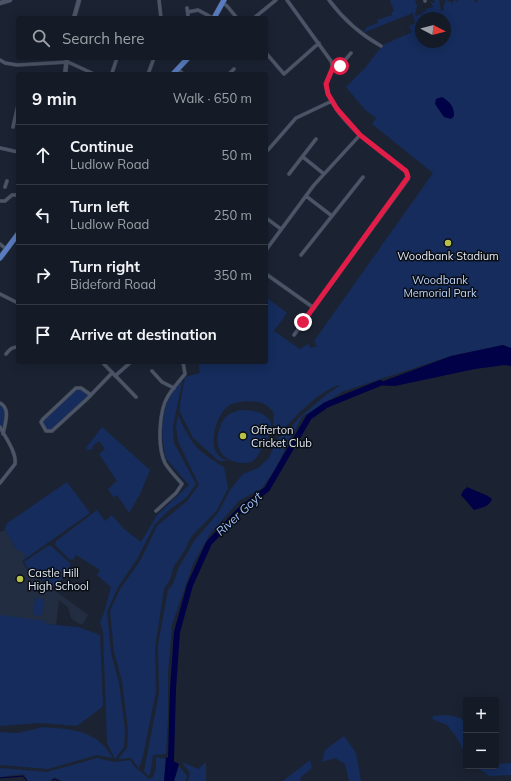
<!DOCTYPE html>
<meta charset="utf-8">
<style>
:root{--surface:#141a26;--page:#1d232e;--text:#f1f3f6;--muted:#9da1a7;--line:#333843}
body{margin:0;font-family:Mulish,sans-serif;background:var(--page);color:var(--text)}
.controls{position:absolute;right:12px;bottom:12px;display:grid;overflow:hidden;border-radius:4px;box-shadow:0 2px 10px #0003}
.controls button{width:36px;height:36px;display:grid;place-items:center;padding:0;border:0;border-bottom:1px solid var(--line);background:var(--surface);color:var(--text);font:20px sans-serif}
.compass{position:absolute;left:415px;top:12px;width:36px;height:36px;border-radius:50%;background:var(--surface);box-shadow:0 2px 10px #0003;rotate:97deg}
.stop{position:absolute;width:12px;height:12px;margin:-9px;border:3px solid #e11d48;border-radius:50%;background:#fff}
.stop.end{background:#e11d48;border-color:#fff;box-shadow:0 1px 4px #0008}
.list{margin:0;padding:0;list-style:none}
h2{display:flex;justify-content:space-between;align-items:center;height:52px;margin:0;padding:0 16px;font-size:17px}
h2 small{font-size:13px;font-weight:400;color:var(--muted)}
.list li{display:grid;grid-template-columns:26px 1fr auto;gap:12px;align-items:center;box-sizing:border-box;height:60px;padding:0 16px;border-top:1px solid var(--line)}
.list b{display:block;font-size:15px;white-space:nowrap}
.list p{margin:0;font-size:13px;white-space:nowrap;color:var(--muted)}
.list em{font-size:13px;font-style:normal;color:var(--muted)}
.icon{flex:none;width:22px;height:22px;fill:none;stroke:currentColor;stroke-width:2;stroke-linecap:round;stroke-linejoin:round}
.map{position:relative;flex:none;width:511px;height:781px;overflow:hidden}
.search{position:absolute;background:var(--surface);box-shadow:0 2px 10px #0003;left:16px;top:16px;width:252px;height:44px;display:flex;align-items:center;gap:10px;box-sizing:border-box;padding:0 14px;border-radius:4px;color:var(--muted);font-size:15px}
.panel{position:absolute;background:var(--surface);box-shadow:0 2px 10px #0003;left:16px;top:72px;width:252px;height:292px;border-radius:4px}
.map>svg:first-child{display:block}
.built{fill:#222d42}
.green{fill:#152c5c;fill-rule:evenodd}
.water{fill:#000146}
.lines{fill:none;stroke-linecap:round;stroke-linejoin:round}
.stream{stroke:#000146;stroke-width:1}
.river{stroke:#000146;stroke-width:6}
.minor-casing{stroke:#3b414e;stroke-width:4}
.tertiary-casing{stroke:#3b414e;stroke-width:5}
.primary-casing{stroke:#3b414e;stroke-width:6}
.minor{stroke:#4b5567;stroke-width:3}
.tertiary{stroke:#4b5567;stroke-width:4}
.primary{stroke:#597cc1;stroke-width:5}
.route{stroke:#e11d48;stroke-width:5}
.poi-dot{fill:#b8c147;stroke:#090d14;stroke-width:1.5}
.labels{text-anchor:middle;stroke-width:3;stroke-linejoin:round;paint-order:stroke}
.poi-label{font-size:11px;fill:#e1e7f2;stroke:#090d14;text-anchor:start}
.park-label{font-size:11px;fill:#bed4fc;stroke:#090d14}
.water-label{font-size:12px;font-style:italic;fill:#a2c2fe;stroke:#090d14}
</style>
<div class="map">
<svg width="511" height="781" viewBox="0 0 511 781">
<rect width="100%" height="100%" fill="#1b2333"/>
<path class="built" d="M5 530 16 549 27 554 22 561 27 570 88 615 82 625 75 621 71 618 68 607 59 600 56 625 0 620V531L1 532Z"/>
<path class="green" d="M390 0H415L417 6 415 15 417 16 418 14 422 15V12H425L426 9 433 7 431 2 435 3 434 0H439L441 11 444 10 443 8 446 0H448L447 2 451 1 452 4 453 3V1L456 0 457 2H458V0H476L474 1V2H477V0H511V348L503 345 451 356 344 391 302 417 274 471 262 488 239 501 210 534 193 564 172 625 168 673V717L166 754 153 755 150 775H147L144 771 159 693 158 645 168 590 173 584 178 569 194 541 218 513 230 490 243 474 258 468 269 458 276 440 287 431 300 417 327 394 341 385C321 388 294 418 280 433L273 425 274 413C271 409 267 405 262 403 255 400 233 401 227 407 218 414 210 439 215 450 218 456 222 459 228 461H219L193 438 180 412V404L185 377 200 373 198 362H266V297L287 313 274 331 300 349 308 344 311 348 317 346 314 341 433 173 372 124 376 118 365 110 346 87 364 69 383 45 412 32 409 26 415 23 413 13 365 32H364L367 27 378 23 377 20 392 15V12L394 11ZM421 18H445V42H421Z
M183 378 173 426 174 443 196 484 186 498 169 510 155 524 137 559 118 587 107 612 111 653 119 683 125 730 124 747 115 759 107 743 103 632 100 622 104 613 111 587 97 575 100 570 76 555 73 560 69 559 55 545 56 541 97 510 105 521 112 515 124 529 141 542 157 515 189 485 168 461 166 459C161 440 160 416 169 398 172 391 179 385 183 378Z
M79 387 91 395 52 431H47L41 420Z
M0 404C8 409 5 418 4 426H1L0 424Z
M240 410C252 410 263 411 271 422 272 432 266 441 261 450 259 453 257 458 254 460 251 463 247 463 243 463 221 462 213 446 220 427 224 416 229 413 240 410Z
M178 415C182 423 185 431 190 438 197 451 212 460 224 467L228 488 217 510 191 537 185 550 174 566 170 580 164 589 155 648 156 692 143 756 139 768 131 758 118 759 127 748 128 730 122 681 114 652 110 611 120 589 140 561 157 526 187 501 199 485 178 441 176 426Z
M102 427 150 470 140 494 129 513 117 495 113 497 108 489 117 481 99 454 105 449 99 441 92 447 93 449 88 450 86 448Z
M67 482 90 513 22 561 26 554 16 549 5 530 6 524Z
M48 546H51L71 564 59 584 53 587 28 569 24 562Z
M35 598 44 599 42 616 33 615Z
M0 615 46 621V624L78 627 100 635 103 705 101 708 77 726 40 723 0 726Z
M447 715 461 718 466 725V754L455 735 447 725 432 719 433 716Z
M43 727C64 729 88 729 103 745 107 749 110 754 113 758L97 755 48 769 0 765V732L18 733Z
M344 736 356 753 361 781H349L345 764 335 758 322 762 325 750Z
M156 757 166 759 164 781H62L54 777 50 781H28L24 774 0 777V768L47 772 97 758 114 762 130 760 134 766 149 779 153 777 156 768Z
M310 760 312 768 301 777 300 781H283Z
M182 762 198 769 206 762V781H188L190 773Z
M511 763V775L489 776 475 766H496V764Z
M179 766 187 776 185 781H174Z"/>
<path class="water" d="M442 97C450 102 454 106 454 116L451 119 444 117 435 104 436 99Z
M503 345 511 348V366L505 365 475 369 395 386 373 385 451 356Z
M467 487 488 496 492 499C489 507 481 508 474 510L461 495 463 491Z
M166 757 179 764 174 781H164Z"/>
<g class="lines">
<path class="stream" d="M0 778 23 776 27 781
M52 781 54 779 59 781"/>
<path class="river" d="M169 781 171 760 173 689 177 632 190 585 209 543 240 510 267 489 309 417 326 405 380 383"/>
<g class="minor-casing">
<path id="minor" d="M159 0 161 18
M287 0 331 61C336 72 323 79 327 90 337 123 380 151 406 171L408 174V179L294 335
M329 0C343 19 360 34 381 46
M425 0V1
M223 3 227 6 237 18
M187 8 188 16
M188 12 198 10 213 18
M254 18 276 0
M266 53 284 74 319 43
M0 60 5 63 17 65 68 62 94 74
M333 67 340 66 351 53
M178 69 183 74
M114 74 112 73 117 58
M148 74 154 58
M229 74 234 69
M13 127 18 105
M0 148 18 152
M268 150 296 118 332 101
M303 157 324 174
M289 174 316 139
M5 187 7 181
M306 196 332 216
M0 201H5L12 195H18
M266 218 281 229
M0 244 6 249
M266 250 314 185 360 135
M301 255 363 177
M266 274 314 308
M0 294 18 303
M6 354C10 349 12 347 18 347
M102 362 136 397
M152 371 162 382 174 388
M115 376 131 362
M91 395 81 388H76L43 419 41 422 46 431H52L87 399 112 373
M0 403C11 408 5 424 3 434
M0 427C5 437 17 453 15 464L0 483
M156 511 176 493 182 484C177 478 169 470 165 463 157 447 159 410 168 396 173 388 179 381 185 374L183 362"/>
</g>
<g class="tertiary-casing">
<path id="tertiary" d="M0 3 10 0
M74 18 79 0
M65 74 67 58"/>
</g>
<g class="primary-casing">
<path id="primary" d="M214 18 224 0
M173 74 188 58
M0 258 18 234"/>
</g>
<use href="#minor" class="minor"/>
<use href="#tertiary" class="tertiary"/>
<use href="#primary" class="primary"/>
</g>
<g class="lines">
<path class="route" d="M303 322 408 177 406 171 360 135 337 109 328 94 326 84 333 67 340 66"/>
</g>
<g class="poi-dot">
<circle cx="448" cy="243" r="4"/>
<circle cx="243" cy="436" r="4"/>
<circle cx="20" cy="579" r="4"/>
</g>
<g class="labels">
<g class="poi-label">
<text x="448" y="260" text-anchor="middle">Woodbank Stadium</text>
<text x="251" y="434">Offerton<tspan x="251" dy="13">Cricket Club</tspan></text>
<text x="28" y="577">Castle Hill<tspan x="28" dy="13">High School</tspan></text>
</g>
<g class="park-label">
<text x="440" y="284">Woodbank<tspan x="440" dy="13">Memorial Park</tspan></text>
</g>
<g class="water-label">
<text transform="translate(239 514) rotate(-43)" y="4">River Goyt</text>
</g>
</g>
</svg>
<div class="controls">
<button>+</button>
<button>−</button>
</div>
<svg class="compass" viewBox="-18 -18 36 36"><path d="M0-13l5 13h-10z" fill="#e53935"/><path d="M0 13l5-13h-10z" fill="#9da1a7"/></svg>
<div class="stop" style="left:340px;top:66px"></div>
<div class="stop end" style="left:303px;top:322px"></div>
<div class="search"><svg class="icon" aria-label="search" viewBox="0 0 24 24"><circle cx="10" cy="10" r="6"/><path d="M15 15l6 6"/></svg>Search here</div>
<section class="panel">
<h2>9 min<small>Walk · 650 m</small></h2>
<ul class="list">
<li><svg class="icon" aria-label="ahead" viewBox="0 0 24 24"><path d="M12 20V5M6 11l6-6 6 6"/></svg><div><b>Continue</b><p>Ludlow Road</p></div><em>50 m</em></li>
<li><svg class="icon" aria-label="left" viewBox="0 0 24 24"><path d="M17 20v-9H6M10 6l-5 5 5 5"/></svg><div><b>Turn left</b><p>Ludlow Road</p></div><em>250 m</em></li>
<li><svg class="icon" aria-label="right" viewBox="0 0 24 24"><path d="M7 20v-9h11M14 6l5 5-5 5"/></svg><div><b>Turn right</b><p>Bideford Road</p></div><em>350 m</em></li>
<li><svg class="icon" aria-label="arrive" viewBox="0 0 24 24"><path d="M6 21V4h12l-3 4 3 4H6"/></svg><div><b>Arrive at destination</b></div></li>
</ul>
</section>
</div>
